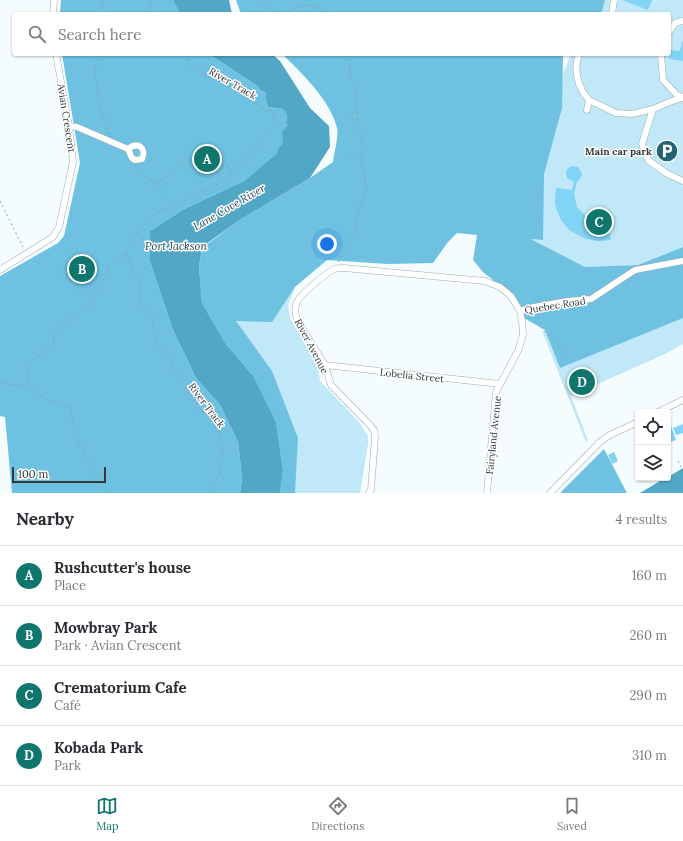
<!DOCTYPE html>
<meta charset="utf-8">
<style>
:root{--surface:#fff;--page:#f7f7f7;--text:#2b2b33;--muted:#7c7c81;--line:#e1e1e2;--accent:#0f766e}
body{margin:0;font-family:Lora,serif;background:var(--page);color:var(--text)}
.controls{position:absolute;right:12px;bottom:12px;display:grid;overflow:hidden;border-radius:4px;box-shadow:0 1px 3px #0004}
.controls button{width:36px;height:36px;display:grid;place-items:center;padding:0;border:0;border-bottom:1px solid var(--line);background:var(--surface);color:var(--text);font:20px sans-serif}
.scale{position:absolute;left:12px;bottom:10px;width:94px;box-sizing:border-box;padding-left:4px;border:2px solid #32383b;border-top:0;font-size:11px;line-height:14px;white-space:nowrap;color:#32383b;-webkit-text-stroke:3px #fff;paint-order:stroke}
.you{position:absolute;left:327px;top:244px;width:14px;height:14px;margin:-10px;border:3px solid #fff;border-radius:50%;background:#1a73e8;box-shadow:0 0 0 6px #1a73e833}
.badge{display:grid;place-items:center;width:26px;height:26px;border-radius:50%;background:var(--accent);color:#fff;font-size:13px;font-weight:700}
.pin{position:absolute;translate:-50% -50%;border:2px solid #fff;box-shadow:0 1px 4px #0006}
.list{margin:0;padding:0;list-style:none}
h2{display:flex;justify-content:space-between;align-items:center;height:52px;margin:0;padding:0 16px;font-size:17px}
h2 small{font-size:13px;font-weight:400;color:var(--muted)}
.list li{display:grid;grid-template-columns:26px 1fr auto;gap:12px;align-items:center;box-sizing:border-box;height:60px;padding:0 16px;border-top:1px solid var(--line)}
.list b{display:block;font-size:15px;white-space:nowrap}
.list p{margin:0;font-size:13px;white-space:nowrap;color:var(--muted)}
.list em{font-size:13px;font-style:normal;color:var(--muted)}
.icon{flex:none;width:22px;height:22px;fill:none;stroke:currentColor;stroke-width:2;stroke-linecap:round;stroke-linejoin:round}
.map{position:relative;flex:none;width:683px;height:493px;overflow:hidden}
.search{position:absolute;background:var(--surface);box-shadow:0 1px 3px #0004;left:12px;right:12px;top:12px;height:44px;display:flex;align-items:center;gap:10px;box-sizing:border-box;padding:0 14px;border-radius:4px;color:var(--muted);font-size:15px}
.sheet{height:292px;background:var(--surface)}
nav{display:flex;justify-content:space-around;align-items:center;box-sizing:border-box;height:56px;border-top:1px solid var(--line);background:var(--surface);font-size:11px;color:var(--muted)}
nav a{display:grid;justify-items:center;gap:2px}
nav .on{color:var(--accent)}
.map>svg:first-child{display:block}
.green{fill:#c0e8f8}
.forest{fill:#6ec1e1}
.water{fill:#52a7c6}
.building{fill:#81d4f5}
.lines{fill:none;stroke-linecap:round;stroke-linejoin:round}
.minor-casing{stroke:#9babb1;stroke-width:7}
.path{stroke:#959c9e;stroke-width:1;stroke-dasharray:2 3;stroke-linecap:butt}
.minor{stroke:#fff;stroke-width:6}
.labels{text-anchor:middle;stroke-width:3;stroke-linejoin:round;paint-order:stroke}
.street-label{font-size:10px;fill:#32383b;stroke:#fff}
.poi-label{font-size:10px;font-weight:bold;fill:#32383b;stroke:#fff;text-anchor:end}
.water-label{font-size:11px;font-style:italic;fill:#214755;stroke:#fff}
</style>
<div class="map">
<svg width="683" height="493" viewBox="0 0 683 493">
<rect width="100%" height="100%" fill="#f5fcfe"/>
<path class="green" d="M585 0H683V247L638 265 585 267 530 238 558 87 571 54H669V14H584Z
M199 267 295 287 288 305 290 318 318 367 320 381 359 422 368 436V444L360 493H280L283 470 276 422Z
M683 310V344L665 354 571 396 588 440 586 442 542 331 545 330 560 367Z"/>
<path class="forest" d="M61 0H173L180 14H60Z
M236 0H605L601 14H241Z
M62 54H209L257 86 261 91 265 92 266 94V100L268 107 283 109 288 114V125L283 132C285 147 279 143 276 154L244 181 184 209 150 231V262L173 330 196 378 220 405 238 442 242 478 240 493H12L5 417 0 416V276L58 243 64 236 80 163Z
M282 54H563L562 108 544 174 543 240 531 239 585 267 638 265 683 247V318L560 368 545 330 524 318 517 301 509 293 483 272 473 260 477 235 457 233 448 242 433 263 388 264 327 260 295 287 272 322 236 321 272 371 298 438 295 493H280L283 470 276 422 254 377 226 344 202 303 199 267 202 248 238 221 310 178 333 162C334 153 339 136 337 128 330 100 302 73 282 54Z
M604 449 627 493H561V492Z"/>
<path class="water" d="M173 0H229L232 14H180Z
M209 54H272L280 61 310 108 329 126 330 147 310 178 238 221 202 247 199 267 202 303 226 344 254 377 276 422 283 470 280 493H240L242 478 238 442 220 405 196 378 173 330 150 262V231L184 209 244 181 276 154C279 143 285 147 282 132L288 125 286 123C289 116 287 114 283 109L268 107 266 100V94L265 92 261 91 257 86Z
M683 468V493H640L665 478H668V477Z"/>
<path class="building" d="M622 0H652L648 10Z
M682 42H683V61L669 59 671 50 680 51Z
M572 166 578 167 582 174 580 179 577 181 574 194 577 207 586 216 595 219V221L606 219 611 240 598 241 586 239 569 230 561 220 556 208 555 201 556 188 572 190 574 182 567 178 566 173 567 169Z
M670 423 676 440 668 443V424Z
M683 424V433L676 435 673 428Z
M614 452 618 461 612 464 608 455Z"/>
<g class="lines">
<g class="minor-casing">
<path id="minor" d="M53 14 54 0
M612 14 614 0
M669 32 675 23 683 21
M579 54C573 70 578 88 589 100
M661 54 663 80 677 95 683 97
M683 98 672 101 653 109 642 144 648 160 666 173 683 181
M587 110 589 100 616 113 632 114 653 109
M69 126 77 127 128 149C138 141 147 148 142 159L135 160 132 158 128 149
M0 270 53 237 59 227 73 162 69 126 56 54
M520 311 534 307 568 301 591 299 635 270 683 261
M325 365 500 384
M658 412 683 400
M369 493 371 490 375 437 374 430 370 425 331 385 325 365 297 320C295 314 294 308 297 302 300 295 328 271 335 269 337 268 341 268 344 268L485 281 500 287 511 296 520 311 522 321 523 335 518 351 496 392 487 493
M550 493 601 441 610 435 638 422"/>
</g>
<path class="path" d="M150 0 152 14
M262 0 273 11 275 14
M100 14 103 0
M285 14C302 4 311 0 328 14
M97 54 95 74 100 107 109 134
M184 54 191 66 247 97 266 111 271 110 274 115 275 124 255 150 217 184 193 197 156 213 140 227 126 254 139 282V297L141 305 152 315 155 338 159 346 165 350 170 357 176 373 189 394 200 410 209 416 220 432 223 452 220 465V474L213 484 212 488 214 493
M347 119H356
M350 157 360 158
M135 166 141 173 156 184 167 177 184 159 199 162 212 161 220 165 227 166 231 171
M156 185 163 193
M0 201 23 247
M338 262 348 247 354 232 360 205 367 190 361 158 363 145 357 119 356 93 350 76 349 58 348 54
M536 313 544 331 567 355
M0 382 12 385 26 384
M678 461 681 467
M109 493C106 488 103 481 99 477 94 472 90 466 87 459 78 444 73 426 71 409 63 403 54 402 44 398 37 395 32 389 27 384L28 371 25 367C29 360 32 360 38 357 43 355 44 349 48 347 50 346 52 345 53 343 53 335 60 325 67 321 70 319 73 319 76 317 81 313 84 310 90 308L98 287 107 275V269L111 264 126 254"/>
<use href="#minor" class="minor"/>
</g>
<defs>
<g id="parking-disc" transform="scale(1.15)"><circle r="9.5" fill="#246278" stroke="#fff"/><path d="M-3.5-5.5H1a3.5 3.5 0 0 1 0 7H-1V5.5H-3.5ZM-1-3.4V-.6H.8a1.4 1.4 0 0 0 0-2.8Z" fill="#fff"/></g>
</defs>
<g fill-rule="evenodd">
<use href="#parking-disc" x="667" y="151"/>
</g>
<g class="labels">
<g class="street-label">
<text transform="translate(233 83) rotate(30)" y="4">River Track</text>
<text transform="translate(67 118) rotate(81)" y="4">Avian Crescent</text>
<text transform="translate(555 305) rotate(-9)" y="4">Quebec Road</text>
<text transform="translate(312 346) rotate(62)" y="4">River Avenue</text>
<text transform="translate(412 375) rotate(6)" y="4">Lobelia Street</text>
<text transform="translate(207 405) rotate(53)" y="4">River Track</text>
<text transform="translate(493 435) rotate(-84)" y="4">Fairyland Avenue</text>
</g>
<g class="poi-label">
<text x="652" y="155">Main car park</text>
</g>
<g class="water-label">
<text transform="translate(229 207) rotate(-30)" y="4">Lane Cove River</text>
<text x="176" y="250">Port Jackson</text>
</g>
</g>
</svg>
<div class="controls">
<button><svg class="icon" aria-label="locate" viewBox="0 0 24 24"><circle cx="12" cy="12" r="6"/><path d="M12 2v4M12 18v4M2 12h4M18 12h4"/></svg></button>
<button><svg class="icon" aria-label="layers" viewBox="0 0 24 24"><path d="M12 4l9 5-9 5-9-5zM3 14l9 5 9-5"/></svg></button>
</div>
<div class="scale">100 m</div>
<div class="you"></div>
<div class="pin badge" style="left:207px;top:159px">A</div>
<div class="pin badge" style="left:82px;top:269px">B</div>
<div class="pin badge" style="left:599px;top:222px">C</div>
<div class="pin badge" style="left:582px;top:382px">D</div>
<div class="search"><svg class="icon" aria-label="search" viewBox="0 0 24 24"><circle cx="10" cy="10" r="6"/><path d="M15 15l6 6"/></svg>Search here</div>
</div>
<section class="sheet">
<h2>Nearby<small>4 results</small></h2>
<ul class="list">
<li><span class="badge">A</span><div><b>Rushcutter's house</b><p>Place</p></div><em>160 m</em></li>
<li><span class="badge">B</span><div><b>Mowbray Park</b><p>Park · Avian Crescent</p></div><em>260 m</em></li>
<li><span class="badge">C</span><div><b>Crematorium Cafe</b><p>Café</p></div><em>290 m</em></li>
<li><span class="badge">D</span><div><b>Kobada Park</b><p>Park</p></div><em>310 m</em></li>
</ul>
</section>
<nav>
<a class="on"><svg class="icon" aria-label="map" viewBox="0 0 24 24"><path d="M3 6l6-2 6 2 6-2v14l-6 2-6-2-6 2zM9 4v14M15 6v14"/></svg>Map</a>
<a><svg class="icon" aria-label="directions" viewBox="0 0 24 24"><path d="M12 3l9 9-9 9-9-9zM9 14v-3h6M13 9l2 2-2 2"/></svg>Directions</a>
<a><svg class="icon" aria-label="saved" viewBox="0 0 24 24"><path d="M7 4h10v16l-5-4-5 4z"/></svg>Saved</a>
</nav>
